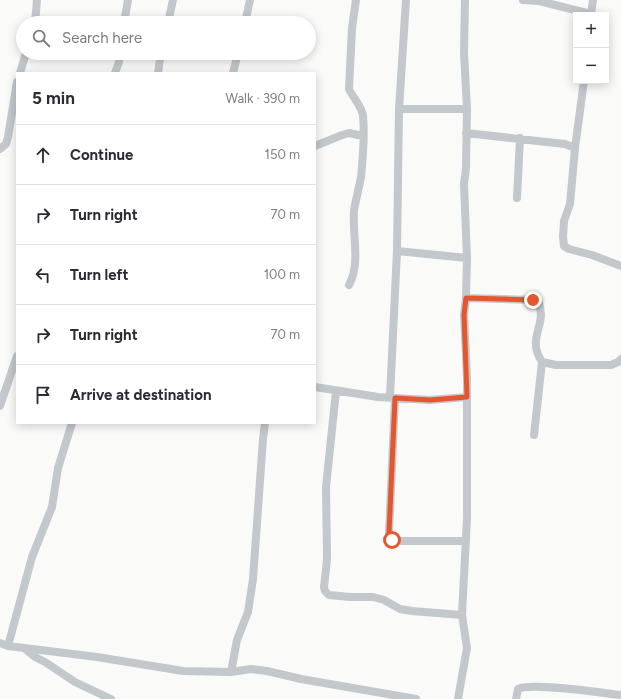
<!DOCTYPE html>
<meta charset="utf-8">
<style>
:root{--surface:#fff;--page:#f2f2f3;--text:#2b2b33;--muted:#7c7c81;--line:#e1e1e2}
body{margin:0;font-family:Figtree,sans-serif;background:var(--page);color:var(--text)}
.controls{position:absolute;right:12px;top:12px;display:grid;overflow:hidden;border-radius:0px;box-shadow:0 2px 10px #0003}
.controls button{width:36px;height:36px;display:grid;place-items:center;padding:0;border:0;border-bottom:1px solid var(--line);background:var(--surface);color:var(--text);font:20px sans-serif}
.stop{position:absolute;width:12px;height:12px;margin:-9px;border:3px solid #e4572e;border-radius:50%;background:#fff}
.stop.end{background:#e4572e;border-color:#fff;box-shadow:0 1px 4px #0008}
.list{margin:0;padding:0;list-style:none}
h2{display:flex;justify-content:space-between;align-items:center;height:52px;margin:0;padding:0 16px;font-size:17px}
h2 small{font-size:13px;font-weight:400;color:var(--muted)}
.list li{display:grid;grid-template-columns:26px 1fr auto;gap:12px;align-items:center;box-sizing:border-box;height:60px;padding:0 16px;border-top:1px solid var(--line)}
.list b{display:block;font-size:15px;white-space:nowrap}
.list em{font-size:13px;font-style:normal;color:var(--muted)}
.icon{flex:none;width:22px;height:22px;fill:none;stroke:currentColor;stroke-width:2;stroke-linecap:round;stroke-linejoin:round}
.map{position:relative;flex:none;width:621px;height:699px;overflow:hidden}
.search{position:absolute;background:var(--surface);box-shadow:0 2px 10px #0003;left:16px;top:16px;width:300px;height:44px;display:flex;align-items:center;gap:10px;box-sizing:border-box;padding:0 14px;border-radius:22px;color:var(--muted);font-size:15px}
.panel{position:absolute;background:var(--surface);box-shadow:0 2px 10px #0003;left:16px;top:72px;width:300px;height:352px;border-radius:0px}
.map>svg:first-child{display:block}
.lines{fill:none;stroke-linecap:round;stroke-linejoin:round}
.minor{stroke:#c3c8cc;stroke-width:8}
.route{stroke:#e4572e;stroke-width:5}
</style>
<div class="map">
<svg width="621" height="699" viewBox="0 0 621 699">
<rect width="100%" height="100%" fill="#fafaf8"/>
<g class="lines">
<path class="minor" d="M523 0 539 1 591 14
M591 15 593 0
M35 23 37 0
M124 23 128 0
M168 23 173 0
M245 23 250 0
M20 73 26 53
M115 73 119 62 120 53
M158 73 161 53
M233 73 238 53
M584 81 575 148 570 204 564 221 563 237 564 246 569 249 592 255 621 266
M399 109H467
M466 133 565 144 575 148
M315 146 342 135 349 133 363 136
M0 149 6 144 8 137 17 82
M517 198 520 138
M397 251 467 258
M349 285C361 263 352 235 354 210 356 199 359 188 361 177 363 157 365 136 363 116 362 106 353 98 349 89L352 28 356 0
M466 298 533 300 539 303C547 327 526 337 542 362L556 365H611L618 362 621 359
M315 387 378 397 430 400 467 397
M336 391 326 487 327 560 324 587 325 591 329 595 350 597H373L384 600 400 609 412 611 462 615
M390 397 397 251 399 109 406 0
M395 398 389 533C390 539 392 540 397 541H466
M0 406 17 356
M534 435 542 362
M0 643 8 646 97 657 183 671 231 672 251 669 267 671 301 679 416 699
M8 646 32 557 52 507 58 468 72 423
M24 648 35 657 45 662 75 682 111 699
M231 672 237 640 248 612 253 579 263 439 265 423
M458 699 467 648 462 615 467 518V377L464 315 466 298 467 258 464 184 466 168 467 109 464 52 465 0
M516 699 518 689C531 682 602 693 621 695"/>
</g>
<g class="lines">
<path class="route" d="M392 540 389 533 395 398 430 400 467 397 464 315 466 298 533 300"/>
</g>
</svg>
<div class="controls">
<button>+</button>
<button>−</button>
</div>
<div class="stop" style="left:392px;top:540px"></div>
<div class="stop end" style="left:533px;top:300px"></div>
<div class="search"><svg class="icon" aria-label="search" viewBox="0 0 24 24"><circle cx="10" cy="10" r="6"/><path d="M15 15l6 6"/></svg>Search here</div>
<section class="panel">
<h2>5 min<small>Walk · 390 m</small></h2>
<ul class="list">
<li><svg class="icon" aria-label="ahead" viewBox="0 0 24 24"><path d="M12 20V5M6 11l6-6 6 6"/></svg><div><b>Continue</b></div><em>150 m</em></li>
<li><svg class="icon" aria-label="right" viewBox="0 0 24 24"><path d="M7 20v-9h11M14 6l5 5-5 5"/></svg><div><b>Turn right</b></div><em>70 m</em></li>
<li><svg class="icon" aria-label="left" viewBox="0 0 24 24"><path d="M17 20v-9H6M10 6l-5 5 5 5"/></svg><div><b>Turn left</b></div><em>100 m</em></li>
<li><svg class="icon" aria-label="right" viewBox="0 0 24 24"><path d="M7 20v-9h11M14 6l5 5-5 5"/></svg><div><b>Turn right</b></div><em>70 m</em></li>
<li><svg class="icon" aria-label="arrive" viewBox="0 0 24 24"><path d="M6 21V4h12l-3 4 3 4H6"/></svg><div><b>Arrive at destination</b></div></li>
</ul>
</section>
</div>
